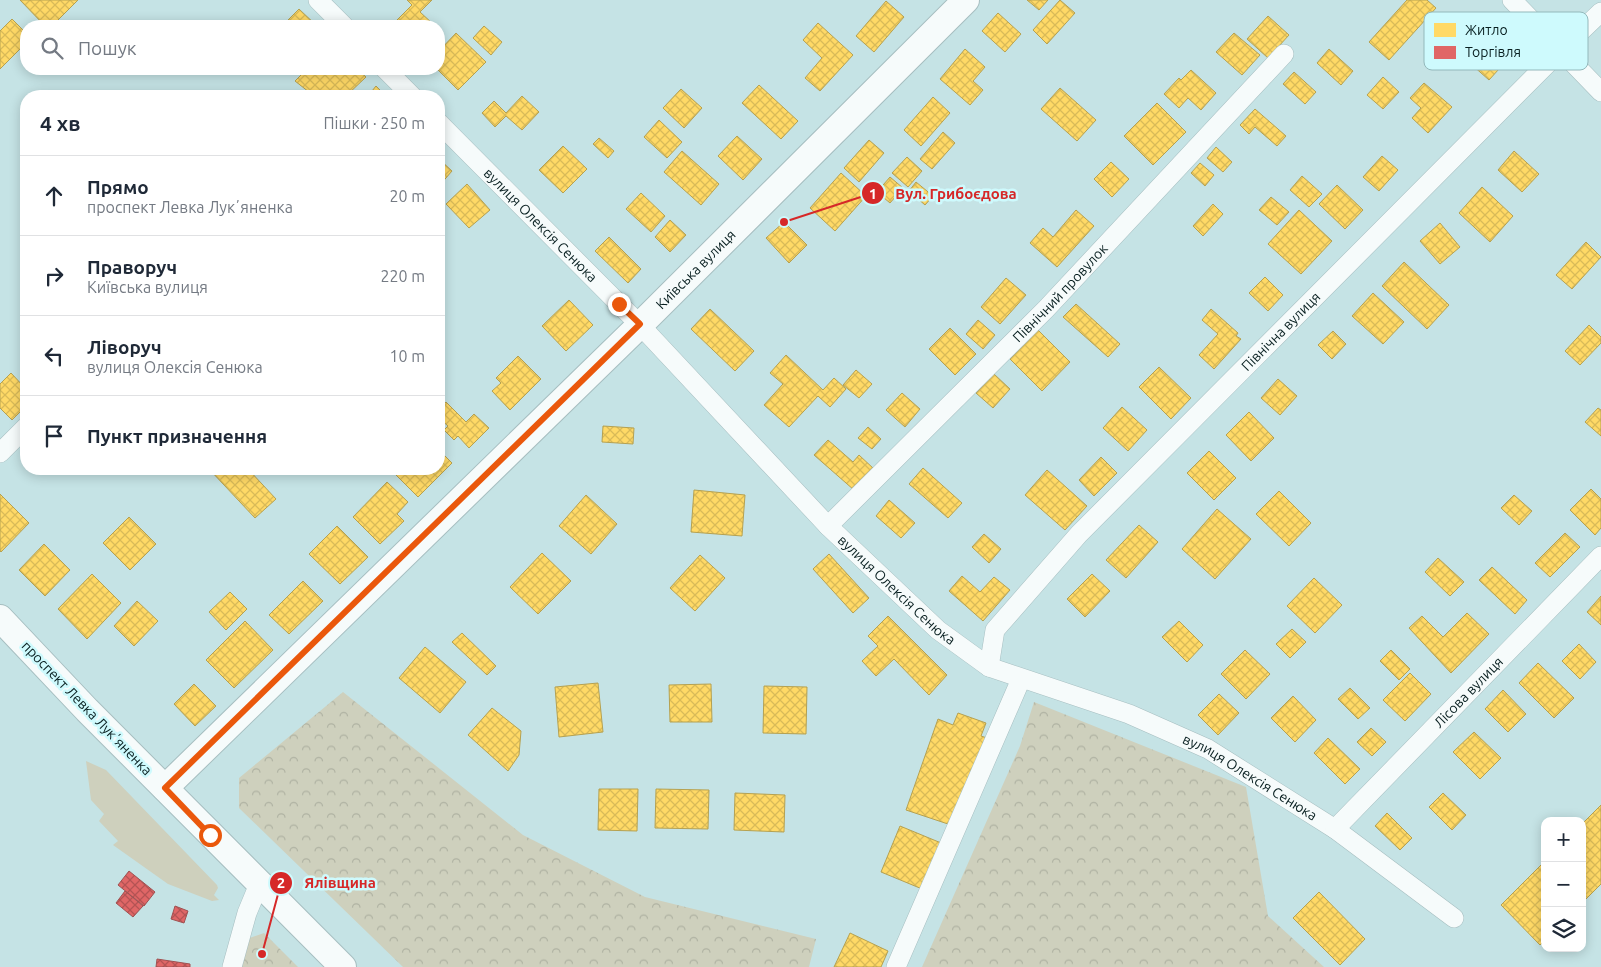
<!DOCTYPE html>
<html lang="uk">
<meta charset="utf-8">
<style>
:root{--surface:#fff;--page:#f2f2f3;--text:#1f2937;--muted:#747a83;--line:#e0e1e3}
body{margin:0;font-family:Ubuntu,sans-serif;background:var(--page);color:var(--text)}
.controls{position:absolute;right:15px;bottom:15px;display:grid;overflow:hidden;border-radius:10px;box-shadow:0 2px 12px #0003}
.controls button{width:45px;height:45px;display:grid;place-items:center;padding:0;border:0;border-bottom:1px solid var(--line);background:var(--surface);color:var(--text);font:25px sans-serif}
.stop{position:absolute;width:15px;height:15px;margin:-11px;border:4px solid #ea580c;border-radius:50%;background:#fff}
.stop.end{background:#ea580c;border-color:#fff;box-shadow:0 1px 5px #0008}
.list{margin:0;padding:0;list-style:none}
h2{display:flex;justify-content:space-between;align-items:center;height:65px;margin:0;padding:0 20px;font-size:21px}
h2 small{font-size:16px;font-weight:400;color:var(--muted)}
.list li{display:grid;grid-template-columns:32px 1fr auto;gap:15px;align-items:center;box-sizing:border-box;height:80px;padding:0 20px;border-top:1px solid var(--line)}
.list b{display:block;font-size:19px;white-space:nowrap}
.list p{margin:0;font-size:16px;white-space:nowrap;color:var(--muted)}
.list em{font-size:16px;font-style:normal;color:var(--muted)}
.icon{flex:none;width:28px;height:28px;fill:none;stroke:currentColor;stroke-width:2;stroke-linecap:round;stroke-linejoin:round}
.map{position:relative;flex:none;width:1601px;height:967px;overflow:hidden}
.search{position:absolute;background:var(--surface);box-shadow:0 2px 12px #0003;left:20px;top:20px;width:425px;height:55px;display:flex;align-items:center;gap:12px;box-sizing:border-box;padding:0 18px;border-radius:20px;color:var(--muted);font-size:19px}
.panel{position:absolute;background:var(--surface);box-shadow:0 2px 12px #0003;left:20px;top:90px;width:425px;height:385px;border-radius:20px}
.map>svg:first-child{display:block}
.green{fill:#ced0bd}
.forest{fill:url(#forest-crowns)}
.homes{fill:url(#homes-cross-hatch);stroke:#b5a151}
.shops{fill:url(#shops-cross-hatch);stroke:#9f5151}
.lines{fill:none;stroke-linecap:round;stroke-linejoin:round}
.street-casing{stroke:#a6bec0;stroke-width:20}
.secondary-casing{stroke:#a6bec0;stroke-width:28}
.street{stroke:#f6fbfb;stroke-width:19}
.secondary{stroke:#f6fbfb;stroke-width:26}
.route{stroke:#ea580c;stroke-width:6}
.labels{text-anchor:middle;stroke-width:5;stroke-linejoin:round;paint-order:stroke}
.street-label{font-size:14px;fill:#081f20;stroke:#cefafd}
.key{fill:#cefafd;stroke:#93b8bb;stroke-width:1}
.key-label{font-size:14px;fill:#081f20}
.leader{fill:none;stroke:#d62828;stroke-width:2}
.callout-dot{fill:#d62828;stroke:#cefafd;stroke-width:2}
.mark-label{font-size:15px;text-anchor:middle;font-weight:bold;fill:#fff}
.callout-label{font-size:15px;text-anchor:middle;font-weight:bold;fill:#d62828;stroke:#cefafd;stroke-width:5;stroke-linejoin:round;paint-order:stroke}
</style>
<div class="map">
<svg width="1601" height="967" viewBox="0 0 1601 967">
<defs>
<pattern id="forest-crowns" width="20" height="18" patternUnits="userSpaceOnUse" patternTransform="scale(1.25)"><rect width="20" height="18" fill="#ced0bd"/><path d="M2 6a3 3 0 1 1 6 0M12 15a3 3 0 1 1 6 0" fill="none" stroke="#afb2a2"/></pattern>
<pattern id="homes-cross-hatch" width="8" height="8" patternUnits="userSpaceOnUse" patternTransform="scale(1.25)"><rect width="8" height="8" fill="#ffd966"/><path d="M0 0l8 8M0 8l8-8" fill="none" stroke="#d9ba58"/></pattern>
<pattern id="shops-cross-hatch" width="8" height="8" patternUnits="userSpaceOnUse" patternTransform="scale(1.25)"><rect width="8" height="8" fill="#e06666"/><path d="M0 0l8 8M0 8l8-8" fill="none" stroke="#b45354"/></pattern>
</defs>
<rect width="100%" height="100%" fill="#c5e3e5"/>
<path class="green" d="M86 761 106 770 217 885 218 888 214 895 219 900 212 901 168 884 113 845 118 841 99 821 104 814 91 800Z"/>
<path class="forest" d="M343 692 523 835 645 897 816 939 809 967H403L239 808V778Z
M1034 702 1246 787 1268 916 1324 967H922L1020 746Z
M264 933 298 967H239L241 941Z"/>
<path class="homes" d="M20 0H78L52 26H45Z
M407 0H432L420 12 433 24 431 26H394L392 25 412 5Z
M1027 0H1048L1039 10Z
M1060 0 1075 13 1047 44 1033 30Z
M1407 0H1427L1436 8 1389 60 1369 42Z
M886 1 904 17 874 52 856 36Z
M299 9 317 26H282Z
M1503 12 1529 36 1489 80 1463 57Z
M998 13 1021 34 1005 52 982 31Z
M1268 16 1289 35 1268 58 1247 39Z
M12 19 26 33V43L0 69V31Z
M818 23 853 55 820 91 805 78 822 58 803 40Z
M484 26 502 42 491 55 473 38Z
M456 33 486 62 458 90 437 69H439V51Z
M1234 33 1260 55 1242 75 1216 52Z
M965 49 985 67 973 81 983 90 970 105 940 79Z
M1329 49 1353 71 1341 85 1317 63Z
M307 69H357L366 77 346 96H314L295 81Z
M1191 70 1216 93 1201 110 1188 98 1179 108 1164 94 1179 78 1181 80Z
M1294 72 1316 92 1305 104 1283 84Z
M1383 77 1399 92 1383 109 1367 95Z
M1424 83 1452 107 1428 133 1412 118 1421 108 1410 98Z
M759 85 798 121 781 139 742 103Z
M376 86 386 96H368Z
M1060 88 1096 120 1077 141 1041 109Z
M681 89 702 108 684 128 663 108Z
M522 96 539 112 522 130 506 116 495 127 482 113 494 101 506 113Z
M933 97 950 113 921 146 904 130Z
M1157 103 1186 132 1153 165 1124 136Z
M1255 109 1286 136 1277 146 1255 127 1249 134 1240 125Z
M659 120 682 142 667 158 644 137Z
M943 132 955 143 932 169 920 159Z
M737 136 762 159 743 180 718 156Z
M599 138 614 151 608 158 593 144Z
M869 140 884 153 859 182 844 168Z
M563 146 587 169 563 193 539 170Z
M1216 147 1232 162 1223 172 1207 158Z
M682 151 719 184 701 205 664 172Z
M1514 151 1539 174 1522 192 1498 170Z
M1382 156 1398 170 1379 191 1363 177Z
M907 157 922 171 908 187 892 173Z
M439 159 452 171 439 186Z
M1111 162 1129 179 1112 197 1094 179Z
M1200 163 1214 175 1205 186 1191 173Z
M841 173 866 196 835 231 810 208Z
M1302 176 1322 194 1309 207 1290 190Z
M890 177 903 188 890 203 877 192Z
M916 182 933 196 925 205 909 191Z
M467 184 490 210 469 228 446 204Z
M1337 185 1363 210 1345 229 1319 204Z
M1482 187 1513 216 1490 242 1459 213Z
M641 193 665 216 651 232 626 209Z
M1271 197 1289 212 1277 225 1259 210Z
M1213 204 1223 214 1203 236 1193 226Z
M1076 210 1094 226 1057 267 1030 243 1043 228 1053 237Z
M1299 210 1332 241 1301 274 1268 244Z
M670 220 686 235 670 252 655 237Z
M784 222 807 245 789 263 766 238Z
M1440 223 1460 247 1440 264 1420 241Z
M609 237 641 269 628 283 595 251Z
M1586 242 1601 257 1572 289 1556 275Z
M1404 262 1449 305 1427 329 1382 286Z
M1265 277 1283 295 1268 311 1249 293Z
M1006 278 1026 295 1000 324 981 307Z
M1373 293 1404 322 1383 344 1352 316Z
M569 300 593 325 566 351 542 326Z
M1076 304 1120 344 1108 357 1063 317Z
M710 309 754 351 735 371 691 329Z
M1211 309 1238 333 1236 336 1241 339 1214 369 1199 355 1218 334 1202 320Z
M978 320 995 335 983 349 966 334Z
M1589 325 1601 337V343L1580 365 1565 351Z
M950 328 976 354 955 375 929 349Z
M1038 330 1070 362 1042 391 1010 359Z
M1333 331 1346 344 1332 359 1318 345Z
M786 355 823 390 834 378 846 389 830 407 818 396 789 427 764 405 783 384 770 373Z
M518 356 541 379 510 410 492 391 501 383 496 378Z
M1159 367 1191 398 1171 419 1139 387Z
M856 370 872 384 859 398 843 385Z
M11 373 26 389V406L12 420 0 408V384Z
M994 374 1010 389 993 408 976 393Z
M1278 379 1297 396 1280 415 1261 398Z
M902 393 920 409 905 427 886 410Z
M446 402 466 422 474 414 489 428 469 448 458 436 454 440 444 430 448 426 439 418V409Z
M1122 407 1147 430 1128 451 1103 428Z
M1598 408 1601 410V436L1585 422Z
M1249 412 1274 438 1251 461 1226 435Z
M603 426 634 428 633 444 602 442Z
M868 427 881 439 872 449 858 438Z
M828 440 853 462 859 455 874 469 854 490 814 455Z
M439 450 452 463 418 497 390 469H439Z
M1209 451 1236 478 1214 500 1187 473Z
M1101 457 1117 473 1094 496 1079 480Z
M923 468 962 503 948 518 909 484Z
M209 469H248L276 499 255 518Z
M1047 470 1087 506 1065 530 1025 495Z
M387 482 408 502 397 514 404 521 380 544 353 517Z
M1591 489 1601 499V528L1595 535 1570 510Z
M694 490 745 495 742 536 691 532Z
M1279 491 1311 523 1289 546 1256 514Z
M0 494 29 523 1 552 0 551Z
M586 495 617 524 591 554 559 526Z
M1514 495 1532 511 1519 525 1501 508Z
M889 500 915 523 901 538 876 516Z
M1217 509 1251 539 1215 579 1182 549Z
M129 517 156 544 130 570 103 543Z
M1139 525 1158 542 1126 578 1106 560Z
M337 526 368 557 340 584 309 554Z
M1565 533 1580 547 1550 577 1535 563Z
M984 534 1001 549 989 563 972 547Z
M44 544 70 570 45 596 19 570Z
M542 553 571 581 538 614 510 587Z
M829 554 869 598 853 613 813 569Z
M700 555 725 578 695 611 670 588Z
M1438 558 1464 582 1450 596 1425 572Z
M1492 567 1527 600 1515 614 1479 580Z
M92 574 121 603 87 639 58 609Z
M1092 574 1110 591 1085 617 1067 599Z
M962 576 980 592 994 577 1010 590 983 621 949 591Z
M1314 578 1342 605 1315 633 1287 606Z
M303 581 323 601 289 634 269 615Z
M230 592 247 609 226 630 209 612Z
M1601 596V625L1587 612Z
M137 601 158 621 134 646 114 626Z
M1467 613 1489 634 1451 673 1409 628 1422 616 1443 637Z
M888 616 947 675 929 695 894 659 876 676 862 661 878 646 868 636Z
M245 621 273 650 234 688 206 660Z
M1179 621 1203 645 1187 662 1162 637Z
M1292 629 1306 642 1290 658 1276 644Z
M462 633 496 666 487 675 452 642Z
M1579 644 1596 662 1580 679 1562 661Z
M425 647 466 682 440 713 399 678Z
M1245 650 1270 674 1246 699 1221 674Z
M1391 650 1410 669 1399 680 1380 661Z
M1538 663 1574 698 1554 718 1519 683Z
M1410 673 1431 694 1405 721 1383 700Z
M598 683 603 732 559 737 555 687Z
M194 684 216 706 195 726 174 704Z
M711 684 712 722H670L669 685Z
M764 686 807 687 806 734 763 733Z
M1350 688 1370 708 1358 719 1338 699Z
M1503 690 1526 714 1508 732 1485 709Z
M1219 694 1239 713 1218 735 1198 715Z
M1293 696 1316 720 1295 742 1271 718Z
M492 708 521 731 519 755 508 771 468 735Z
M958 713 986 723 981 736 987 738 954 826 906 810 938 719 953 725Z
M1371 728 1386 742 1372 756 1357 742Z
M1474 732 1501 758 1480 779 1453 752Z
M1328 738 1360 769 1345 784 1314 753Z
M599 789H638L637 831 598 830Z
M656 789 709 790 708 829 655 828Z
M735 793 785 795 784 832 734 830Z
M1443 793 1466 815 1452 830 1429 807Z
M1601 805V884L1582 903V824Z
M1387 813 1412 838 1400 850 1375 826Z
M900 826 946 845 927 891 881 872Z
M1545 861V940L1540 945 1501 905Z
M1319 892 1365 939 1340 965 1293 918Z
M850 933 888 951 881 967H834Z"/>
<path class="shops" d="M129 871 155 892 144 906 118 885Z
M125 891 143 906 133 917 116 903Z
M175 906 188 911 184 923 171 919Z
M157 959 190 964V967H156Z"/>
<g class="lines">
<g class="street-casing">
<g id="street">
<path d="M318 0 344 26"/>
<path d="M1512 0 1601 92"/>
<path d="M385 69 412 96"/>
<path id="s1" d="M439 123 640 325 828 526 938 630 989 667 1129 714 1208 749 1335 829 1454 918"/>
<path d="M0 453 26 427"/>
<path id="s2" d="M828 526 1046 309 1284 54"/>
<path id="s3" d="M989 667 995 630 1079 534 1560 51 1601 12"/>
<path id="s4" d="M1335 829 1601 556"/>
<path d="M232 967 247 913 259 884"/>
<path d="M896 967 1021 679"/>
</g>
</g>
<g class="secondary-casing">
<g id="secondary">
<path d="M0 618 87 710 343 967"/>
<path id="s5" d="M165 788 640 325 966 0"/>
</g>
</g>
<use href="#street" class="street"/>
<use href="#secondary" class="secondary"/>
</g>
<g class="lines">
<path class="route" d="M210 835 165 788 640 324 619 304"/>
</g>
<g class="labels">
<g class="street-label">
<text dy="5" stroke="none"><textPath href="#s1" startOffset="144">вулиця Олексія Сенюка</textPath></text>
<text dy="5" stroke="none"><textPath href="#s5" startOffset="742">Київська вулиця</textPath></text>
<text dy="5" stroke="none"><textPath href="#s2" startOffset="329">Північний провулок</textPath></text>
<text dy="5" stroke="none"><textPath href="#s3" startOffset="451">Північна вулиця</textPath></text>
<text dy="5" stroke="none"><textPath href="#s1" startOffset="654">вулиця Олексія Сенюка</textPath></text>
<text dy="5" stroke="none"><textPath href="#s4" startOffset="191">Лісова вулиця</textPath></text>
<text transform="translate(87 708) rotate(46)" y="5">проспект Левка Лукʼяненка</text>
<text dy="5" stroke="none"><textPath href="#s1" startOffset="1059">вулиця Олексія Сенюка</textPath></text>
</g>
</g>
<rect x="1424" y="12" width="164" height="58" rx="8" class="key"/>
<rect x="1434" y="23" width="22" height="14" fill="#ffd966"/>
<rect x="1434" y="46" width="22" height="13" fill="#e06666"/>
<g class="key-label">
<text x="1465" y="35">Житло</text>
<text x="1465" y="57">Торгівля</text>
</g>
<path class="leader" d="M784 222L873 193M262 954L281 883"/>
<g class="callout-dot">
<circle cx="784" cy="222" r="5"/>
<circle cx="262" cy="954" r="5"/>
<circle cx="873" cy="193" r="12"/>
<circle cx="281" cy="883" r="12"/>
</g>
<g class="mark-label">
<text x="873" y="199">1</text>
<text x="281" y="888">2</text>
</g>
<g class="callout-label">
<text x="956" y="199">Вул. Грибоєдова</text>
<text x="340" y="888">Ялівщина</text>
</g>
</svg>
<div class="controls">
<button>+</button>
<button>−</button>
<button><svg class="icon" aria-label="layers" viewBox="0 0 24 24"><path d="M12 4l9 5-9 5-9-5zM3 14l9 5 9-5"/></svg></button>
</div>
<div class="stop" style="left:210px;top:835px"></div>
<div class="stop end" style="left:619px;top:304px"></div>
<div class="search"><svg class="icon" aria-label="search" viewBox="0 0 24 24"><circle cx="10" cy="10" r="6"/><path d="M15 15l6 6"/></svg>Пошук</div>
<section class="panel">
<h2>4 хв<small>Пішки · 250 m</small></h2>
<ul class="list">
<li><svg class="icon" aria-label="ahead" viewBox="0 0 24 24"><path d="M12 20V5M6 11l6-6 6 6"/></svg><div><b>Прямо</b><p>проспект Левка Лукʼяненка</p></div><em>20 m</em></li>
<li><svg class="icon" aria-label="right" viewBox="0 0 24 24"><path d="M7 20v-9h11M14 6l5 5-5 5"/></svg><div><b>Праворуч</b><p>Київська вулиця</p></div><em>220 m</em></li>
<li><svg class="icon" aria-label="left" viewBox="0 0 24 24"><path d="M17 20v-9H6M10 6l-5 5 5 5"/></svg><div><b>Ліворуч</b><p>вулиця Олексія Сенюка</p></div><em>10 m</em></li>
<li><svg class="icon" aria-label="arrive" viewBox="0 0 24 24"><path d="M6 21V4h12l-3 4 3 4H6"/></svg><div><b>Пункт призначення</b></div></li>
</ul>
</section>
</div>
